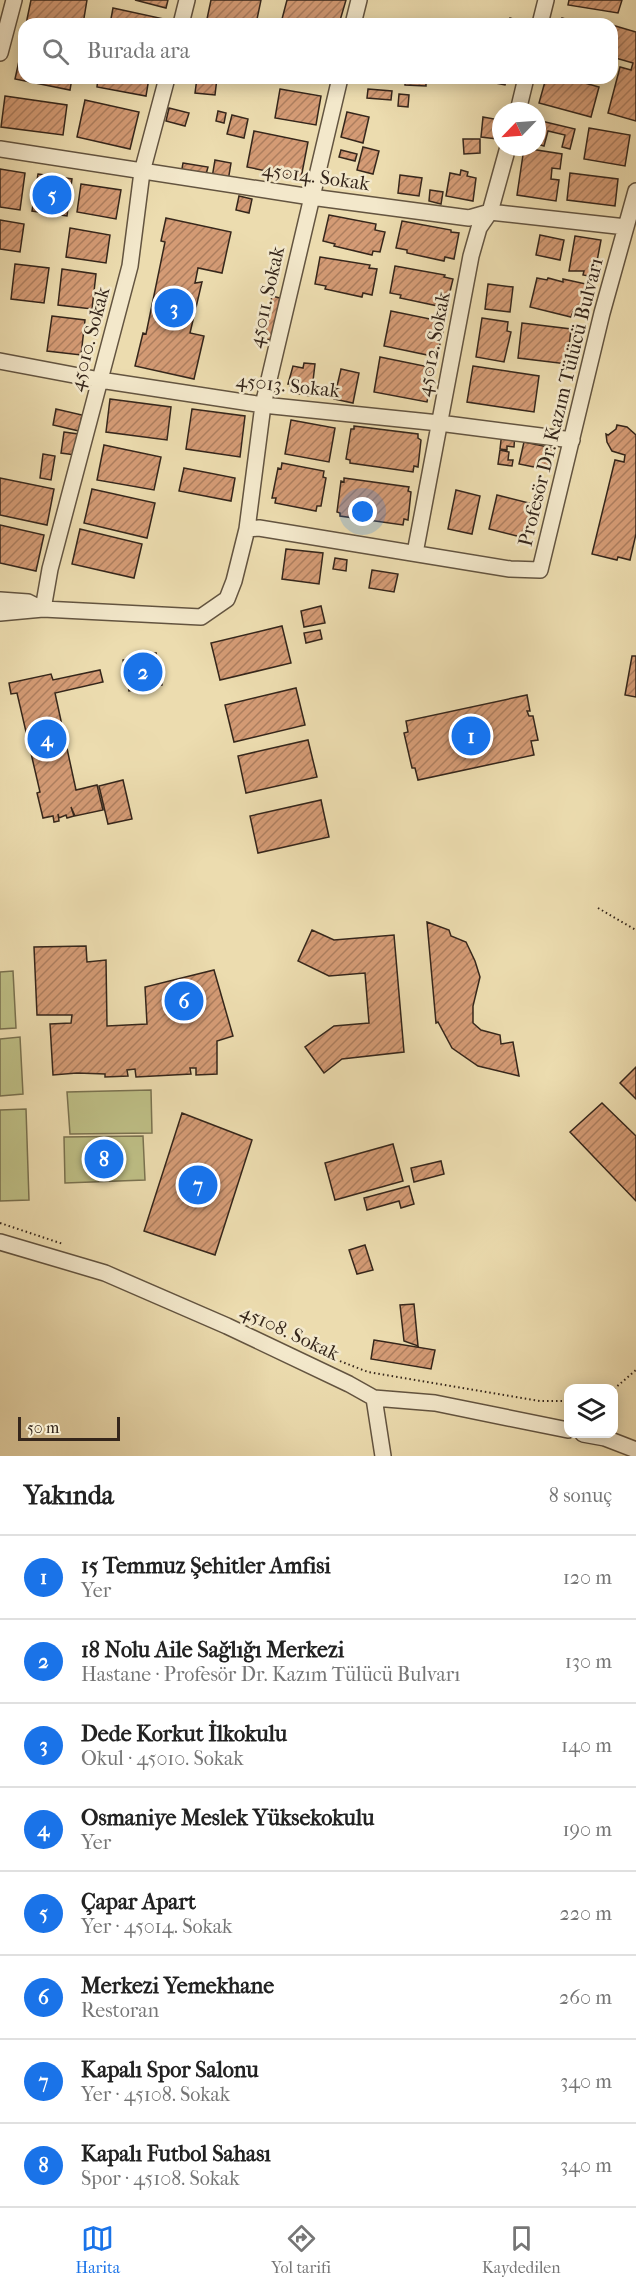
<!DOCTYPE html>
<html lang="tr">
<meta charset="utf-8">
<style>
:root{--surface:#fff;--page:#f6f6f6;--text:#222;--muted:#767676;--line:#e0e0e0;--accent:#1a73e8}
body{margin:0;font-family:"IM FELL French Canon",serif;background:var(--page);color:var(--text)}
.controls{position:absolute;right:18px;bottom:18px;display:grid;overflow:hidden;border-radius:12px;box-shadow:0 3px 15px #0003}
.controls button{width:54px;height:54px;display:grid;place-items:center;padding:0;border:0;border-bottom:2px solid var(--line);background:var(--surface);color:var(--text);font:30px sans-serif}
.compass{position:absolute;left:492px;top:102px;width:54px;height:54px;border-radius:50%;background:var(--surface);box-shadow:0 3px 15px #0003;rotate:245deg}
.scale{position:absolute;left:18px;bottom:15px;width:102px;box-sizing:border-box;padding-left:6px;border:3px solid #35261b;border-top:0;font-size:16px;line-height:21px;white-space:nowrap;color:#35261b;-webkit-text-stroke:4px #f3e8cb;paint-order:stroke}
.you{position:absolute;left:363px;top:512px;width:21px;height:21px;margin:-15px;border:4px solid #fff;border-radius:50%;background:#1a73e8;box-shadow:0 0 0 9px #1a73e833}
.badge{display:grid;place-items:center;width:39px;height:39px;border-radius:50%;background:var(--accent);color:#fff;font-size:20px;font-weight:700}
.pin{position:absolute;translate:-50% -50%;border:3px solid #fff;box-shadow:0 2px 6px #0006}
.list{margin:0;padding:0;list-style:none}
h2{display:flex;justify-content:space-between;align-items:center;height:78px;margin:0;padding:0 24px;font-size:26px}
h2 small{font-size:20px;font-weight:400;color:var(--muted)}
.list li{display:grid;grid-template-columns:39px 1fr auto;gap:18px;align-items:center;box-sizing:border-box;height:84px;padding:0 24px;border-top:2px solid var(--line)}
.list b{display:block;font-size:22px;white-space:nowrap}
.list p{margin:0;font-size:20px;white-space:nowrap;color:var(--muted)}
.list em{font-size:20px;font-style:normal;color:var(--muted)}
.icon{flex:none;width:33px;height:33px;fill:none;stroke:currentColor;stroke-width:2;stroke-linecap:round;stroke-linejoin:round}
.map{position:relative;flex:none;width:636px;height:1456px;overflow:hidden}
.search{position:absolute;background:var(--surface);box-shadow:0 3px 15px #0003;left:18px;right:18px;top:18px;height:66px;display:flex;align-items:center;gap:15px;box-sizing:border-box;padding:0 21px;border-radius:18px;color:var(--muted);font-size:22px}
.sheet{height:750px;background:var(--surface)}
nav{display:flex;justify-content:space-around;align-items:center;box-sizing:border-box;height:84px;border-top:2px solid var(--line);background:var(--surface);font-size:16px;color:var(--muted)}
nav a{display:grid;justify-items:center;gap:3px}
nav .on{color:var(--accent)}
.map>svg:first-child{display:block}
.green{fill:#bebf86;stroke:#7a7250;stroke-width:1.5}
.building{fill:url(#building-hatch);stroke:#35261b;stroke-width:1.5}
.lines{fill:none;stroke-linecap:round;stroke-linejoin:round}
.minor-casing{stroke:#635440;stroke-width:18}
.path{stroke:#35261b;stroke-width:2;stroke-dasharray:1.5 3;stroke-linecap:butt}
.minor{stroke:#f3e8cb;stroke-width:15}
.labels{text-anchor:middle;stroke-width:5;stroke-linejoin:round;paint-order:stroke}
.street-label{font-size:20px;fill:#35261b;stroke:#f3e8cb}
</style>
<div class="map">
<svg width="636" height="1456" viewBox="0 0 636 1456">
<defs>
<pattern id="building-hatch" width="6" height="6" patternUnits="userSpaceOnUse" patternTransform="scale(1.5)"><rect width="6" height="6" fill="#d49b75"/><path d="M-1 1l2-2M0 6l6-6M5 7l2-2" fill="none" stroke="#ad7e5f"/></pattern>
</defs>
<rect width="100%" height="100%" fill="#ecdcaf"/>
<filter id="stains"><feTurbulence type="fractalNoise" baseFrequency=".00333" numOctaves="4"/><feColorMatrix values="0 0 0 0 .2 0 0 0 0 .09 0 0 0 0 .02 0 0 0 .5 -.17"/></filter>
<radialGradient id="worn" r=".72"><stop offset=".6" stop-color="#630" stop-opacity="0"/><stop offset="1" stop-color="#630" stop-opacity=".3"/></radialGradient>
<path class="green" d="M13 971 16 1028 0 1029V972Z
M20 1037 23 1094 0 1096V1039Z
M151 1090 152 1133 70 1134 67 1092Z
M26 1109 29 1200 0 1201V1110Z
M143 1136 145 1180 65 1183 64 1137Z"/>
<path class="building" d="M31 0H87L83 24H26Z
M135 0H168L166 8Z
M211 0H261L256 24 212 22 213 20 207 19Z
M287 0H346L339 24H300L282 19Z
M569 0H622L618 13 568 5Z
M113 8 164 19 163 24H110Z
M510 18 528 24H508Z
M562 18 583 24H561Z
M612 25 636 32V121L608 113 620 67 631 70 633 63 612 57Z
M23 43 24 78H72L70 90 15 79Z
M98 78H149L146 96 97 87Z
M197 78H217L215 95 195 93Z
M308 78H327L326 83Z
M405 78H426V86L405 85Z
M496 78H507L505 85 495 83Z
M546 78H567L599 87 591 117 539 103Z
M280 89 321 96 316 125 275 118Z
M368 89 392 91 391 100 367 98Z
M399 94 409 95 408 107 398 106Z
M5 96 67 105 63 135 1 127Z
M85 100 139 112 130 149 77 137Z
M169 108 189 113 185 126 166 121Z
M218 111 226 113 224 123 216 121Z
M347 112 369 117 363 143 341 137Z
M232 115 248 119 244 138 227 134Z
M483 117 500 120 497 139 481 137Z
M537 120 575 129 570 149 562 147 565 135 548 131 544 146 537 144Z
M589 128 630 135 625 166 584 159Z
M254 131 308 142 301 178 247 167Z
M463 139H480V153L464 154Z
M363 147 379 151 373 174 357 170Z
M524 148 562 154 560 169 552 168 551 179 559 180 556 201 517 195Z
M341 150 357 154 355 161 339 157Z
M215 160 231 163 228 181 212 178Z
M183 163 208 167 205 178 181 174Z
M0 169 25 173 20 210 0 207Z
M461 170 468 172 467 176 476 178 473 201 446 196 450 173 460 175Z
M570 173 618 179 615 206 567 200Z
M38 174 72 179 67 216 32 211Z
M400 175 422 178 419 196 398 193Z
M81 184 121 190 116 219 77 212Z
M430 190 443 192 441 204 429 201Z
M239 196 252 199 249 213 236 210Z
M329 215 376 224 375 230 385 232 380 252 373 251 372 255 334 246 335 244 323 241Z
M166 218 231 232 222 273 198 268 195 283 202 282 190 333 204 336 194 379 135 366 143 333 146 334 165 242 161 241Z
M0 220 24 224 20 252 0 249Z
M402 221 451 230V232L459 233 454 259 445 257 444 261 407 253V250L396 248Z
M70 228 110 235 106 263 66 257Z
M540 235 564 240 560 260 536 255Z
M575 236 601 240 594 277 583 275 584 271H569Z
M320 257 370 265 369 268 377 269 372 295 363 293 362 297 325 289 326 286 315 284Z
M15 264 49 268 44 303 11 299Z
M395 266 445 275 444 277 453 279 447 304 438 303V306L400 298 401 295 390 293Z
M62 269 96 274 92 309 58 305Z
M537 278 547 280 548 278 563 282V279L586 284 585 287 591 288 584 315 573 312 571 317 530 307Z
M488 284 513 287 510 312 485 309Z
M272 296 280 298 272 340 264 339Z
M391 311 445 322 437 357 384 346Z
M52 316 85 320 81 355 47 351Z
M482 318 508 322 507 331 511 332 504 362 476 357Z
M522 323 571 329 567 364 518 358Z
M380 357 434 368 427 402 374 392Z
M304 363 315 364 313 381H315L317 390 310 396 289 392 291 384H288L293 366 303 368Z
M473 366 539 376 534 412 467 402Z
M341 369 359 373 353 403 334 399Z
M110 399 171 407 167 440 106 432Z
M56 409 82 415 79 431 53 425Z
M192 409 245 416 240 457 186 449Z
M291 420 335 428 329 462 285 454Z
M617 425 627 427 636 435V534L630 560 618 557 617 560 592 554 615 460 624 462 625 455 612 451 607 442 606 434 608 435 616 429Z
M354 426 418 434V438L421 440 418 467 414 466 413 472 350 463V460L346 459 351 429H354Z
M64 432 78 434 75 455 61 453Z
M502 432 515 433 514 447 507 446V450L500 449Z
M524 442 553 448 549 470 519 464Z
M104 445 161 457 154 490 97 480Z
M500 450 509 452 508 460H513L512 466 498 464Z
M43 454 55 456 51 480 40 478Z
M282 463 324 471 323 477 326 478 321 506H317L316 511 275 503 276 498H272L278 468 281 469Z
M184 468 235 478 231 501 179 491Z
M0 478 54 489 47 525 0 515Z
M344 478 409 487 408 491 411 492 408 520 404 519 403 525 340 516V513L337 512 341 481 344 482Z
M92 489 155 503 147 538 84 523Z
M456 490 480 496 472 534 448 529Z
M497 495 533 504 525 538 489 529Z
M0 525 44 535 36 571 0 563Z
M80 529 142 544 134 578 72 564Z
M286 549 323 553 319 584 282 579Z
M335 558 347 560 346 571 333 569Z
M372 570 398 574 394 592 369 588Z
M321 606 325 623 304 627 301 611Z
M282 626 291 663 220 680 211 643Z
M320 630 322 639 306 643 304 633Z
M156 653 162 685 129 691 123 660Z
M632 656H636V697L625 695Z
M100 670 103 682 55 693 76 790 97 785 103 810 75 816 71 807 74 816 67 818 66 815 59 818 58 814 59 821 54 822 53 816 43 818 37 793 40 792 17 693 11 694 9 683 51 674 53 680Z
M296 688 305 725 234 742 225 705Z
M527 695 530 711H527L529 716H533L538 740 531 741 534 755 418 780 415 768H412L404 733 408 732 406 721Z
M308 740 317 777 246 793 238 756Z
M123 780 132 819 108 824 99 786Z
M321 800 329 837 258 853 250 816Z
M427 922 449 930 451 936 466 942 475 961 480 977 473 1006V1023L481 1030 500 1035 501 1044 513 1042 519 1076 478 1066 452 1048 438 1022 436 1023Z
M312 930 334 940 394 935 404 1052 342 1059 324 1073 305 1047 334 1026 369 1023 365 973 329 976 298 961Z
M86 946 87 962 106 960 107 1026 147 1024 145 987 214 970 233 1036 217 1041V1074L196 1075V1068H190L191 1074 136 1077 135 1069 127 1070 128 1076 105 1077V1074L77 1073 53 1075 50 1024 71 1023 72 1015H37L34 947Z
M636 1067V1099L620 1083Z
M602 1103 636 1136V1201L570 1132Z
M182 1113 252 1140 215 1255 144 1231Z
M393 1144 403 1181 335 1200 325 1163Z
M441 1161 444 1174 414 1182 411 1168Z
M409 1186 414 1204 401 1208 399 1201 367 1210 364 1198Z
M365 1245 373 1270 357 1274 349 1250Z
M414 1304 418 1346 404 1341 400 1305Z
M374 1340 435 1350 431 1369 371 1359Z"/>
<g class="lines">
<g class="minor-casing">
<path id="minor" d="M181 24 187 0
M353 24 359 0
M540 24 546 0
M0 53 14 0
M518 111 526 78
M0 149 311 197 469 218 490 212 626 227
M0 361 100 380 263 405 439 423 572 440
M247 529 263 405 340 78
M415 553 471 256 479 228 490 212 508 147
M0 600 28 602 34 605
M43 609 50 569 130 266 142 172 167 78
M0 613 43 609 201 617 227 599 234 581 247 529 259 528 510 569 540 570 602 313 636 191
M0 1242 105 1273 227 1326 349 1384 374 1398 435 1403 568 1430
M374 1398 383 1456
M583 1434 605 1438 636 1450"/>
</g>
<path class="path" d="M598 908 636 930
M0 1223 63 1244
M252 1321 271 1330
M319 1353 368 1372 540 1401H568
M614 1389 636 1370"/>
<use href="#minor" class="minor"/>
</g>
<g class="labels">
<g class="street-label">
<text transform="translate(316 176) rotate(8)" y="7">45014. Sokak</text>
<text transform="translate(266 297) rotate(-77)" y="7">45011. Sokak</text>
<text transform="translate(89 339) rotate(-75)" y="7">45010. Sokak</text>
<text transform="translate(433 344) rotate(-79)" y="7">45012. Sokak</text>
<text transform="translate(288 385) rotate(6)" y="7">45013. Sokak</text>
<text transform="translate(560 402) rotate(-76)" y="7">Profesör Dr. Kazım Tülücü Bulvarı</text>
<text transform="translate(290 1332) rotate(25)" y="7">45108. Sokak</text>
</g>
</g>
<rect width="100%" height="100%" filter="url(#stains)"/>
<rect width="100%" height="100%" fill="url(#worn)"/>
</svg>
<div class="controls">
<button><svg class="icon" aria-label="layers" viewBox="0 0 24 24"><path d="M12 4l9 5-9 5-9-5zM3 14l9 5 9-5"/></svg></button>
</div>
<svg class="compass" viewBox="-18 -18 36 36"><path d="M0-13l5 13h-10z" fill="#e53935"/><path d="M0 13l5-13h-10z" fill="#767676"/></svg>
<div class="scale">50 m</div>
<div class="you"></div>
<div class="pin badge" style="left:471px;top:736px">1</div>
<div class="pin badge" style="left:143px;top:672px">2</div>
<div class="pin badge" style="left:174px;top:308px">3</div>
<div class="pin badge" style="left:47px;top:739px">4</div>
<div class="pin badge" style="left:52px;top:195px">5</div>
<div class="pin badge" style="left:184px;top:1001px">6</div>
<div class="pin badge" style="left:198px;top:1185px">7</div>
<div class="pin badge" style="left:104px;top:1159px">8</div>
<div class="search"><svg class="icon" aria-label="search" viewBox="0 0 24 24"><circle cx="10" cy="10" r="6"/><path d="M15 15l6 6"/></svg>Burada ara</div>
</div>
<section class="sheet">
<h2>Yakında<small>8 sonuç</small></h2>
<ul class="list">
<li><span class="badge">1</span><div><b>15 Temmuz Şehitler Amfisi</b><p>Yer</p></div><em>120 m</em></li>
<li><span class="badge">2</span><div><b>18 Nolu Aile Sağlığı Merkezi</b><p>Hastane · Profesör Dr. Kazım Tülücü Bulvarı</p></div><em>130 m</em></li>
<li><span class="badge">3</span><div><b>Dede Korkut İlkokulu</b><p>Okul · 45010. Sokak</p></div><em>140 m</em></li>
<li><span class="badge">4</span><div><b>Osmaniye Meslek Yüksekokulu</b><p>Yer</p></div><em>190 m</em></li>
<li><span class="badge">5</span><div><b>Çapar Apart</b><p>Yer · 45014. Sokak</p></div><em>220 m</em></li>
<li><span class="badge">6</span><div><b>Merkezi Yemekhane</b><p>Restoran</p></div><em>260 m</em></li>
<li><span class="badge">7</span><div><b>Kapalı Spor Salonu</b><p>Yer · 45108. Sokak</p></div><em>340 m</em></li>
<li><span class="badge">8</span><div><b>Kapalı Futbol Sahası</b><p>Spor · 45108. Sokak</p></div><em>340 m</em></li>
</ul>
</section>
<nav>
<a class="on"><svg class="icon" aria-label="map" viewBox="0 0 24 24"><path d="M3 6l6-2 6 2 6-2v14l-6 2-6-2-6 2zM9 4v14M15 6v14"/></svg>Harita</a>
<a><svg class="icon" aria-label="directions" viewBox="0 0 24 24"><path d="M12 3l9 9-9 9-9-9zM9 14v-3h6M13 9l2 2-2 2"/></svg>Yol tarifi</a>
<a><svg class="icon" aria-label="saved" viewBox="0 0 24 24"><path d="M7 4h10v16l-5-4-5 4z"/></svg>Kaydedilen</a>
</nav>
